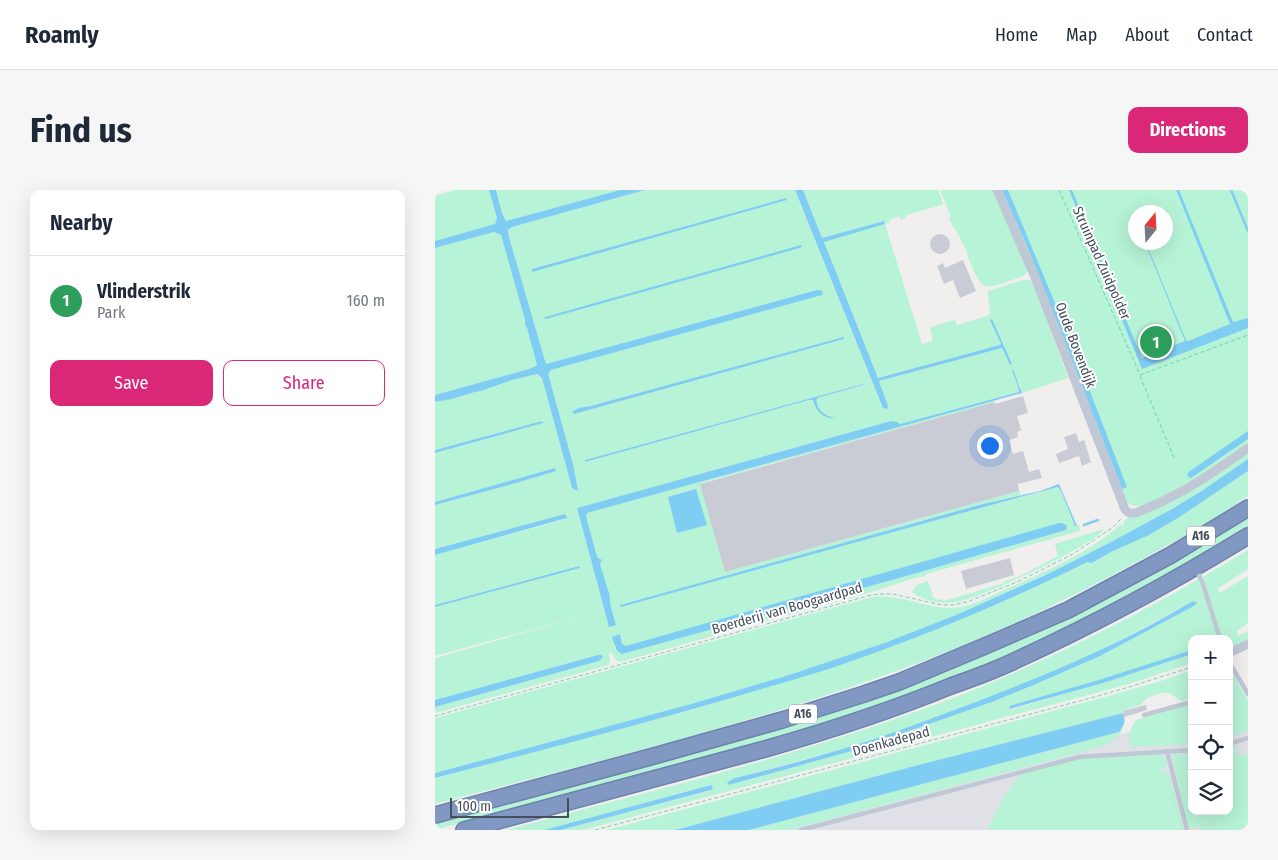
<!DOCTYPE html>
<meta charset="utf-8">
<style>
:root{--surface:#fff;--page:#f6f6f7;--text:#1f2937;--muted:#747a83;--line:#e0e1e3;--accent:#db2777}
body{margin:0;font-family:"Fira Sans Condensed",sans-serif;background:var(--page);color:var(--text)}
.controls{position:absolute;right:15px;bottom:15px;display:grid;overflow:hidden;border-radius:10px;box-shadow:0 5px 20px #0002}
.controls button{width:45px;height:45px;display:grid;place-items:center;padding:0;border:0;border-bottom:1px solid var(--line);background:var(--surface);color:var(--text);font:25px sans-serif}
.compass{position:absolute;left:693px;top:15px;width:45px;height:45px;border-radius:50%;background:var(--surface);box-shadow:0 5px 20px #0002;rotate:18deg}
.scale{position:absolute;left:15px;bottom:12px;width:119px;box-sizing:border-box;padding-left:5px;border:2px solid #444e5d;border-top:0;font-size:14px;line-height:18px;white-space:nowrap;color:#444e5d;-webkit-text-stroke:4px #fff;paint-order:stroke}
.you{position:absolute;left:554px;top:255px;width:18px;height:18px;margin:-12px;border:4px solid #fff;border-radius:50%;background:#1a73e8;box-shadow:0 0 0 8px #1a73e833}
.badge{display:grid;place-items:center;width:32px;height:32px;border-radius:50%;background:var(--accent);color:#fff;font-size:16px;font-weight:700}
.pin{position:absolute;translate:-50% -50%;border:2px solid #fff;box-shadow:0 1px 5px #0006}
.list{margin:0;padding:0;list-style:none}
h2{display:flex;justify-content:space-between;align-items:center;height:65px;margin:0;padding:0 20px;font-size:21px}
h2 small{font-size:16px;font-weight:400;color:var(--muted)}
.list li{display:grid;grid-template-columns:32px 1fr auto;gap:15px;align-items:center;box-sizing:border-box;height:90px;padding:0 20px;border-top:1px solid var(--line)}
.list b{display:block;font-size:19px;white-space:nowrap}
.list p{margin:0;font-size:16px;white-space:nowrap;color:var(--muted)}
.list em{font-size:16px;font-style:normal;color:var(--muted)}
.actions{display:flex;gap:10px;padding:15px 20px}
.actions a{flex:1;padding:11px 0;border:1px solid var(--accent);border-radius:10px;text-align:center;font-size:18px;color:var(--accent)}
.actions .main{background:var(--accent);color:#fff}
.icon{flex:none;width:28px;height:28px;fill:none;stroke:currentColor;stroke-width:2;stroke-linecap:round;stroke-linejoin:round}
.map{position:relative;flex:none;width:813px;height:640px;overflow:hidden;border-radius:10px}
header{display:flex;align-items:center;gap:30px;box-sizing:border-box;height:70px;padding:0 25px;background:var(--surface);border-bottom:1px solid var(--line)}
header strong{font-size:24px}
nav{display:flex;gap:28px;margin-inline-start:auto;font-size:18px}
.intro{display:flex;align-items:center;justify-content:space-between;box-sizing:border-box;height:120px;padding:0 30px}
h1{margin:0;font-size:35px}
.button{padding:12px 22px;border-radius:10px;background:var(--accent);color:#fff;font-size:18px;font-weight:700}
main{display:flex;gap:30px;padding:0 30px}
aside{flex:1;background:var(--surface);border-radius:10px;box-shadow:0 5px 20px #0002}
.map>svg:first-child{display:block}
.airport{fill:#dfe1e6}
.green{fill:#b7f3d6;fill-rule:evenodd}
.water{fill:#80cdf4}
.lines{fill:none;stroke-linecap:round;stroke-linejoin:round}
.stream{stroke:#80cdf4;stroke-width:2.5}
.building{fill:#c9ccd4}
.highway-casing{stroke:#6c83ae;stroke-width:18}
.path{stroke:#6cd4ae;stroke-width:1;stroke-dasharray:4 2.5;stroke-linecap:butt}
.lane{stroke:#c0c8d5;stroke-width:4.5}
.street{stroke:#c0c8d5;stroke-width:9}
.highway{stroke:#8098c2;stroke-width:15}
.labels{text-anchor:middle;stroke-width:4;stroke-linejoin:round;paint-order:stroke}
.shield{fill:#fff;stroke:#7c838e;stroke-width:1}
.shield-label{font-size:12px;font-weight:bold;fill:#444e5d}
.street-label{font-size:14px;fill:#444e5d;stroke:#fff}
</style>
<header>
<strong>Roamly</strong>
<nav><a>Home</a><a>Map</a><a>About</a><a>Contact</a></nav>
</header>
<div class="intro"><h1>Find us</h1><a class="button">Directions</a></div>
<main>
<aside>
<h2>Nearby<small></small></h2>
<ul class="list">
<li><span class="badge" style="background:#2e9e5b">1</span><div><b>Vlinderstrik</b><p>Park</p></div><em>160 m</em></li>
</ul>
<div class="actions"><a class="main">Save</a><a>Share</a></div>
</aside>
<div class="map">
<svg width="813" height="640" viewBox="0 0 813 640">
<rect width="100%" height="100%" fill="#f1eeee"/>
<path class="airport" d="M813 510V640H327L757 525V621H794V515Z"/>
<path class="green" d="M20 0H54L62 28 61 32 58 35 0 51V6Z
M61 0H185L71 31 67 23Z
M210 0H360L448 218 449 219 453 216 444 191 567 158 575 175C570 159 564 144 556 130L566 154 561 156 443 188 388 51 450 34 449 31 387 48 368 0H503L508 13 507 15 471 25V28L466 30 465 26 454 30 455 33 450 34 487 154 498 151 495 137 520 130 522 135 555 125 553 101 588 90H594L598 93 633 188 587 203 585 195 577 180 583 196 584 202 465 234 464 233 456 231 142 318 174 437 176 415 165 374V369H163L161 363 151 326 152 323 559 210 560 212 266 293 290 382 584 301 586 305 544 315 186 415V417L571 311 606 302 619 297H623L626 301 640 336 644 335 645 341 491 384V386L480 388 443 400 185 472 181 470 177 463 174 464 175 471 174 475 0 523V517L164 471 163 465 0 510V468L158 423 0 466V417L145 378 144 376 0 415V365L131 329 130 324 0 359V315L81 293 120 281V278L0 312V263L107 233V231L0 260V212L17 209 40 202 47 201 77 190 101 184 107 188 137 298 140 300H143L138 274 112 184 116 180 386 105 387 103 386 100H382L111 174 74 47 73 40 77 37ZM351 8V10L97 81V79ZM409 148V149L139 224 137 223C140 218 146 217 152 217ZM428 194V195L382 208C381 211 380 212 381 215 384 220 392 226 397 228 387 225 379 220 378 210H374L150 272V270ZM631 340 468 387 187 464 182 461 179 457 185 444 187 454 191 456Z
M505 0H559L592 79C592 83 590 85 586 87 547 100 549 105 532 65L533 64 520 38 519 39 514 28 516 27Z
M566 0H813V254C784 274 755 294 723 309 716 312 708 317 701 316 694 316 692 312 688 308ZM700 22H730V52H700Z
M59 42 66 45 90 130V135L92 138 102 175 101 176 94 179 0 205V58Z
M813 263V269L768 300 737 319 674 353 613 384 521 425 452 452 357 484 256 514 0 583V528L437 407C467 404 488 418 516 418 534 418 551 408 567 401 607 383 653 364 686 334L687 336 689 335 688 332 695 325Z
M813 281V306C776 332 736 354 696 375 624 414 549 449 472 477 319 534 158 572 0 614V588L256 520 396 478 452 458 524 430 652 372 658 373 678 361 712 346 743 328Z
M813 328V338C709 400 602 457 488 499 399 532 308 558 216 582 144 601 72 620 0 640V633C97 607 195 582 292 554 358 535 424 516 488 491 601 447 710 392 813 328Z
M669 339C660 355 542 410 521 412 507 414 488 411 477 402L482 395 493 391 498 407 500 409 502 408 503 410 508 409 509 411 569 393V391L583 387 623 366 620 354Z
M813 360V379L782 399 785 403 813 386V433L802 441 803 446 813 441V451L794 460V449H757V460L688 483 575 516 574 517 576 520C637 502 697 484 757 464V473L694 494 148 640H126L267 603 276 600 278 598 277 596 275 595 109 640H71C216 601 363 566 505 513 612 473 716 419 813 360ZM758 411 761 415 665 466 601 494 557 512 417 561 295 595 293 594V591L300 588 419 556 461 542 567 503 599 490 658 464 701 442Z
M794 478 813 510V540L794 547Z
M757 480V506L755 509 752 508V510L746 511 734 503H726L712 508 706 515 687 521 688 523 487 574 240 640H172L674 506 729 490Z
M757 512V554L696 557C692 546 695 539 701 530L752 515Z
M689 535C685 554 659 558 643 563L354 640H314L684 542Z
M800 554 803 566 813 563V640H766L765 637C759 638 756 639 751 633L737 564 757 563V621H794V557Z
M727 563 730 568 732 578 725 579 726 583 733 582 749 640H552L569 607 587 583 646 568Z"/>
<path class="water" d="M54 0H61L67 23 71 31 185 0H210L77 37 73 40 74 47 111 174 382 100H386L388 103 387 105 116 180 113 184 138 274 143 300H140L137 298 107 188 102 184 77 190 46 201 40 202 17 209 0 212V205L94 179 101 176 102 175 92 138 90 135V130L66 45 59 42 0 58V51L60 34 62 28Z
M360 0H368L387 48 449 31 450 34 389 52 443 188 561 156 566 154 555 130 557 129 577 174 575 175 567 158 444 191 453 216 452 219 448 218Z
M567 0H573L632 142 692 297 687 299 594 61Z
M634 0H637L707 168 750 151 710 53H711L751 150 753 151 795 134 741 0H744L798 132 813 128V138L707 179Z
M351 8 352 10 97 82V79Z
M366 55 367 57 361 59 111 129 109 128 110 127Z
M409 147V149L139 224 137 223C140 218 146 217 152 217Z
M578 179 587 203 152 323 151 326 161 363 163 368 167 370 165 374 174 403 176 418 181 435 174 437 142 318 456 231 462 232 465 234 584 202 583 196 577 180Z
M428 194V195L382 208C379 217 391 228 400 227 390 231 380 220 378 210H374L150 272V270Z
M107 231 108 233 0 263V260Z
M813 241V249L756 288 753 287 752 284 755 281Z
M813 269V281L743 328 712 346 678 361 657 373 652 372C570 413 484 448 397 478 369 487 339 495 310 504 208 534 104 561 0 588V583L256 514 357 484 452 452 521 425 613 384 674 353 737 319 768 300Z
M120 278 121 281 81 293 0 315V312Z
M624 294 642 336H640L626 301 623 297 571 311 186 417 185 415 544 315 605 301Z
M261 299 272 335 242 343 233 307Z
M130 324 132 328 0 365V359Z
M624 333H628L632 336 631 340 468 387 187 464 182 461 177 447 185 444 187 454 191 456Z
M144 376 145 378 0 417V415Z
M758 411 762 413 759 416 665 466 601 494 557 512 417 561 294 595 292 592 300 588C340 578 379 568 417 556 450 546 482 534 514 522 598 491 681 457 758 411Z
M757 460V464L668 493 575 519 574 516 667 489Z
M163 465H166L168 467 164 471 0 517V510Z
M688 523C691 532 689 535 684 542L314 640H240L487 574Z
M276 595 277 596 278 598 276 600 126 640H109Z"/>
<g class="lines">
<path class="stream" d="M796 0 813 41
M649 335 663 330"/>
</g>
<path class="building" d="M495 54a10 10 0 1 1 20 0a10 10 0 1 1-20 0Z
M528 70 541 101 525 108 518 90 509 94 502 76 508 73 510 78Z
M588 206 593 223 582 226 586 240 582 242 583 247 574 250 578 264 588 261 594 282 604 279 607 288 583 294 584 301 290 382 265 294 560 212V214Z
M641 243 644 252 649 250 656 272 647 276 644 266 624 273 621 264 633 259 629 247Z
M575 368 579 385 531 399 526 381Z
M711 515 712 520 689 527 688 521Z"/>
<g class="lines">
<g class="highway-casing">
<path id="highway" d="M0 625 219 566 347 530 429 504 464 492 550 456 633 420 736 365 813 318
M29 640 330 559C393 541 455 521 516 496 533 490 550 484 566 477 651 439 733 395 813 346"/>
</g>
<path class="path" d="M581 0H582
M624 0 705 185 813 145
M705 186 740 270
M0 526 436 405 446 404H458L507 415H518L532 412 582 392 638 364 677 338 686 329
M160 640 663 506 694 497 757 477"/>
<path class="lane" d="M761 379 768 394 785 449
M794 472 813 504
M709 525 753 513 757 511
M794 554 813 548
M732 561 752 640
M366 640 644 567 757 560"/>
<path class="street" d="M562 0 599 85 688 314C689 318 691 322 695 323 700 324 705 321 710 319 748 304 779 282 813 258
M794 463 813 454"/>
<use href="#highway" class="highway"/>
</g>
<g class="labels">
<g class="shield">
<rect x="752" y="336.5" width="28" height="19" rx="4"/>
<rect x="354" y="514.5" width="28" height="19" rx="4"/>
</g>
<g class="shield-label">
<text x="766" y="350">A16</text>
<text x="368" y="528">A16</text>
</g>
<g class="street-label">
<text transform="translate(667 73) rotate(66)" y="5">Struinpad Zuidpolder</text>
<text transform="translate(641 155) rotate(69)" y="5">Oude Bovendijk</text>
<text transform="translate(352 418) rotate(-16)" y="5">Boerderij van Boogaardpad</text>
<text transform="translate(456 551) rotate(-15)" y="5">Doenkadepad</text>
</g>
</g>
</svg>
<div class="controls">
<button>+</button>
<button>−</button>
<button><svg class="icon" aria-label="locate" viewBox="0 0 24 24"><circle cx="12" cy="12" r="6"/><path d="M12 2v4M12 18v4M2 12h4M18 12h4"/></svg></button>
<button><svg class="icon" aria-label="layers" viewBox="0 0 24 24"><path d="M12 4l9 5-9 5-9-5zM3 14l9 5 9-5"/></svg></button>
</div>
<svg class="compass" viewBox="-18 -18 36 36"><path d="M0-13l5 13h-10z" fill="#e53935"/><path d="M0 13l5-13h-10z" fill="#747a83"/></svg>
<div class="scale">100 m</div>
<div class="you"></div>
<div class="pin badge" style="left:721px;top:152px;background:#2e9e5b">1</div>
</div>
</main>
